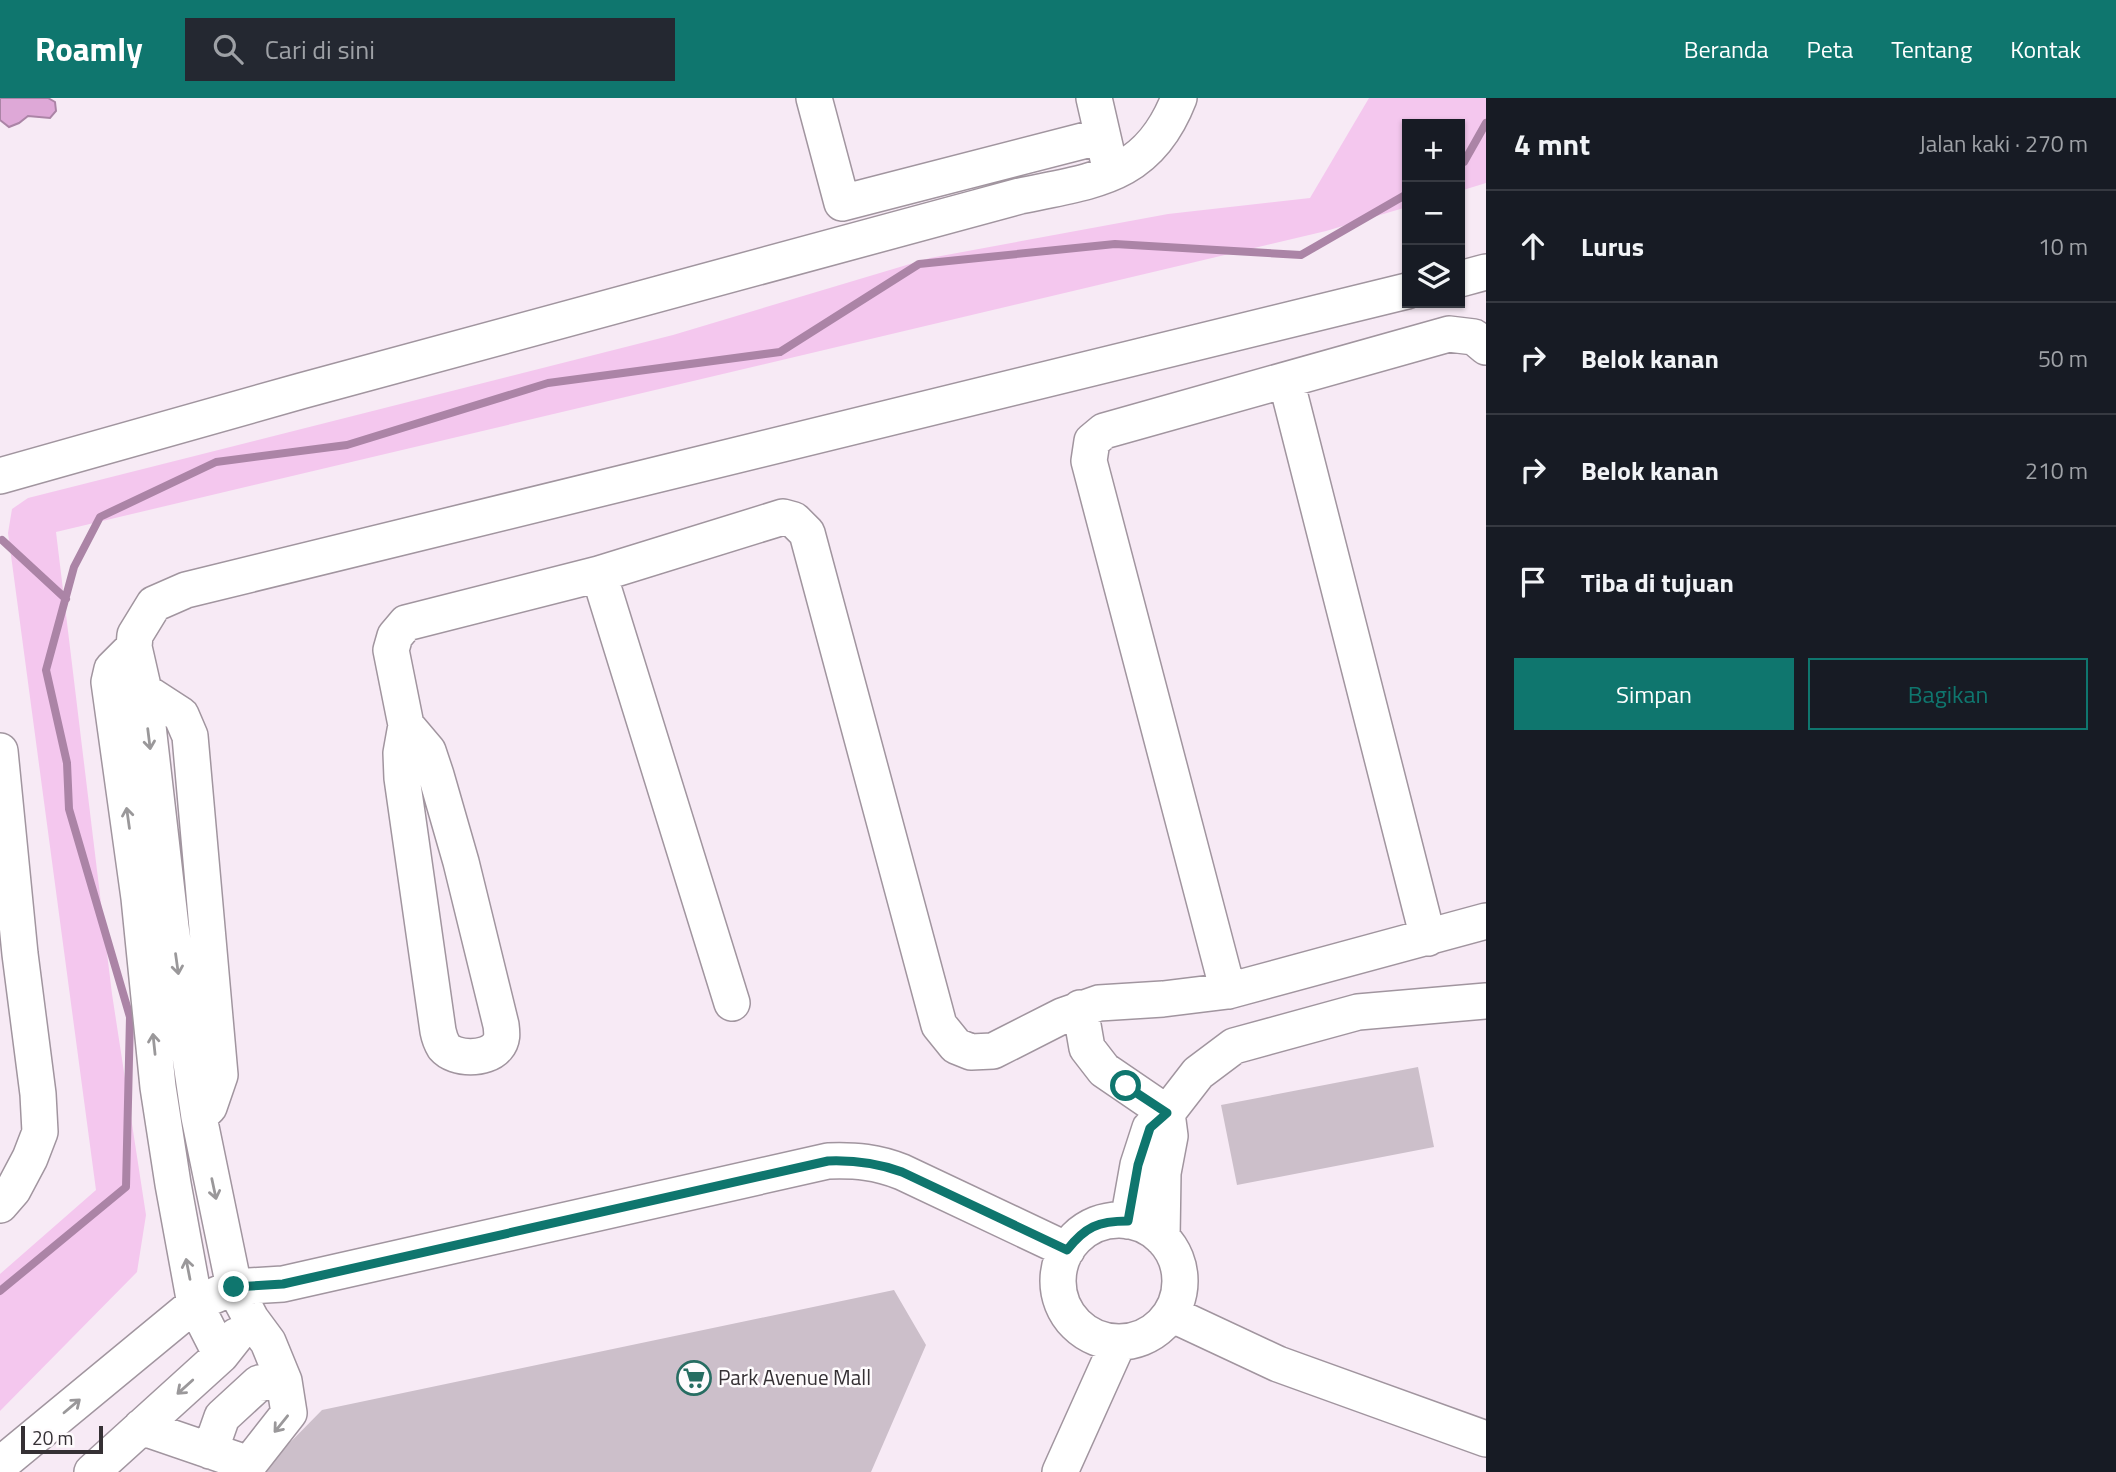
<!DOCTYPE html>
<html lang="id">
<meta charset="utf-8">
<style>
:root{--surface:#171b24;--page:#242831;--text:#f1f3f6;--muted:#9ea1a6;--line:#363941;--accent:#0f766e}
body{margin:0;font-family:"Titillium Web",sans-serif;background:var(--page);color:var(--text)}
.controls{position:absolute;right:21px;top:21px;display:grid;overflow:hidden;border-radius:0px;box-shadow:0 2px 5px #0004}
.controls button{width:63px;height:63px;display:grid;place-items:center;padding:0;border:0;border-bottom:2px solid var(--line);background:var(--surface);color:var(--text);font:35px sans-serif}
.scale{position:absolute;left:21px;bottom:18px;width:82px;box-sizing:border-box;padding-left:7px;border:4px solid #353034;border-top:0;font-size:19px;line-height:24px;white-space:nowrap;color:#353034;-webkit-text-stroke:5px #fefbfd;paint-order:stroke}
.stop{position:absolute;width:21px;height:21px;margin:-16px;border:5px solid #0f766e;border-radius:50%;background:#fff}
.stop.end{background:#0f766e;border-color:#fff;box-shadow:0 2px 7px #0008}
.list{margin:0;padding:0;list-style:none}
h2{display:flex;justify-content:space-between;align-items:center;height:91px;margin:0;padding:0 28px;font-size:30px}
h2 small{font-size:23px;font-weight:400;color:var(--muted)}
.list li{display:grid;grid-template-columns:46px 1fr auto;gap:21px;align-items:center;box-sizing:border-box;height:112px;padding:0 28px;border-top:2px solid var(--line)}
.list b{display:block;font-size:26px;white-space:nowrap}
.list em{font-size:23px;font-style:normal;color:var(--muted)}
.actions{display:flex;gap:14px;padding:21px 28px}
.actions a{flex:1;padding:16px 0;border:2px solid var(--accent);border-radius:0px;text-align:center;font-size:24px;color:var(--accent)}
.actions .main{background:var(--accent);color:#fff}
.icon{flex:none;width:38px;height:38px;fill:none;stroke:currentColor;stroke-width:2;stroke-linecap:round;stroke-linejoin:round}
.map{position:relative;flex:none;width:1486px;height:1374px;overflow:hidden}
header{display:flex;align-items:center;gap:42px;box-sizing:border-box;height:98px;padding:0 35px;background:var(--accent);color:#fff}
header strong{font-size:33px}
nav{display:flex;gap:38px;margin-inline-start:auto;font-size:24px}
.search{width:490px;height:63px;background:var(--page);display:flex;align-items:center;gap:18px;box-sizing:border-box;padding:0 24px;border-radius:0px;color:var(--muted);font-size:26px}
main{display:flex}
aside{flex:1;background:var(--surface)}
.map>svg:first-child{display:block}
.green{fill:#f4c7ee}
.water{fill:#dea8d7;stroke:#ab84a6;stroke-width:2}
.lines{fill:none;stroke-linecap:round;stroke-linejoin:round}
.stream{stroke:#ab84a6;stroke-width:8}
.building{fill:#ccbfca}
.minor-casing{stroke:#a1959f;stroke-width:38}
.minor{stroke:#fff;stroke-width:35}
.oneway{stroke:#9a989a}
.route{stroke:#0f766e;stroke-width:9}
.labels{text-anchor:middle;stroke-width:5;stroke-linejoin:round;paint-order:stroke}
.poi-label{font-size:21px;fill:#353034;stroke:#fefbfd;text-anchor:start}
</style>
<header>
<strong>Roamly</strong>
<div class="search"><svg class="icon" aria-label="search" viewBox="0 0 24 24"><circle cx="10" cy="10" r="6"/><path d="M15 15l6 6"/></svg>Cari di sini</div>
<nav><a>Beranda</a><a>Peta</a><a>Tentang</a><a>Kontak</a></nav>
</header>
<main>
<div class="map">
<svg width="1486" height="1374" viewBox="0 0 1486 1374">
<rect width="100%" height="100%" fill="#f7eaf5"/>
<path class="green" d="M1369 0H1486V85L1460 93V26H1407V109L1326 133 56 434 112 896 146 1117 137 1174 0 1313V1176L96 1092 8 435 12 411 28 400 673 237 930 160 1168 116 1310 100Z"/>
<path class="water" d="M0 0H48L55 4 56 13 50 20 28 18 19 25 9 29 0 22Z"/>
<g class="lines">
<path class="stream" d="M1460 66 1464 64 1486 25
M2 442 66 501
M0 1193 126 1089 130 919 69 711 67 665 46 572 74 469 100 419 216 364 347 347 548 285 780 254 919 166 1115 146 1301 157 1407 96"/>
</g>
<path class="building" d="M1418 969 1434 1049 1237 1087 1221 1007Z
M894 1192 926 1247 871 1374H261L322 1312Z"/>
<g class="lines">
<g class="minor-casing">
<path id="minor" d="M814 0 842 105 1102 38
M1094 0 1108 61
M1460 181 1486 174
M1286 282 1428 840
M0 378 301 293 1020 98C1095 82 1148 80 1179 0
M599 476 732 905
M134 549 112 571 109 584 139 800 158 989 173 1086 195 1206 221 1257
M144 593 181 617 190 638 220 977 209 1009 199 1019
M406 627 428 653 436 677 461 764 501 927C502 935 503 942 497 949 486 962 455 962 444 949 441 944 439 938 438 933L402 680 401 655 406 627 391 552 395 538 406 525 599 476 783 419 794 422 807 435 939 927 956 948 971 954 993 953 1062 918 1099 905 1163 901 1228 893 1486 823
M0 653 20 856 38 996 40 1034 30 1060 13 1092 0 1107
M1228 893 1089 363 1092 343 1104 333 1449 236 1474 239 1486 249
M1080 910 1087 950 1104 972 1167 1015
M1058 1183a61 61 0 1 1 122 0a61 61 0 1 1-122 0Z
M1128 1123 1138 1067 1150 1030 1167 1015 1198 975 1234 948 1358 914 1486 903
M1162 1140 1163 1075 1170 1038 1167 1015
M1171 1216 1278 1266 1486 1341
M141 1329 249 1366 289 1315 284 1283 268 1244 251 1221 234 1189 199 1019 171 829 144 593 134 549 135 537 154 506 186 492 1407 193
M210 1353 222 1319 259 1285 284 1283
M0 1367 195 1206 234 1189 283 1186 828 1063C856 1062 877 1064 902 1074L1067 1152
M92 1374 221 1257 236 1238
M1060 1374 1118 1245"/>
</g>
<use href="#minor" class="minor"/>
</g>
<defs><path id="oneway-shaft" d="M-6 0H5M1.5-3L5.5 0L1.5 3" fill="none" stroke-width="1.6" stroke-linecap="round" stroke-linejoin="round" transform="scale(1.75)"/></defs>
<g class="oneway">
<use href="#oneway-shaft" transform="translate(149 641) rotate(83)"/>
<use href="#oneway-shaft" transform="translate(128 720) rotate(-98)"/>
<use href="#oneway-shaft" transform="translate(177 866) rotate(82)"/>
<use href="#oneway-shaft" transform="translate(154 946) rotate(-96)"/>
<use href="#oneway-shaft" transform="translate(214 1091) rotate(78)"/>
<use href="#oneway-shaft" transform="translate(188 1171) rotate(-101)"/>
<use href="#oneway-shaft" transform="translate(185 1289) rotate(138)"/>
<use href="#oneway-shaft" transform="translate(72 1308) rotate(-40)"/>
<use href="#oneway-shaft" transform="translate(281 1326) rotate(129)"/>
</g>
<g class="lines">
<path class="route" d="M234 1189 283 1186 828 1063C855 1062 877 1065 902 1074L1067 1152C1085 1129 1098 1123 1128 1123L1138 1067 1150 1030 1167 1015 1126 988"/>
</g>
<defs>
<g id="supermarket-ring" transform="scale(1.75)"><circle r="9.5" fill="#fefbfd" stroke="#276d62" stroke-width="1.5"/><path d="M-6-5.5h2.5l.6 2H6L4.5 2H-2.5L-4.4-4H-6ZM-1.5 3.2a1.3 1.3 0 1 0 .1 0ZM3 3.2a1.3 1.3 0 1 0 .1 0Z" fill="#276d62"/></g>
</defs>
<g fill-rule="evenodd">
<use href="#supermarket-ring" x="694" y="1280"/>
</g>
<g class="labels">
<g class="poi-label">
<text x="718" y="1287">Park Avenue Mall</text>
</g>
</g>
</svg>
<div class="controls">
<button>+</button>
<button>−</button>
<button><svg class="icon" aria-label="layers" viewBox="0 0 24 24"><path d="M12 4l9 5-9 5-9-5zM3 14l9 5 9-5"/></svg></button>
</div>
<div class="scale">20 m</div>
<div class="stop" style="left:1126px;top:988px"></div>
<div class="stop end" style="left:234px;top:1189px"></div>
</div>
<aside>
<h2>4 mnt<small>Jalan kaki · 270 m</small></h2>
<ul class="list">
<li><svg class="icon" aria-label="ahead" viewBox="0 0 24 24"><path d="M12 20V5M6 11l6-6 6 6"/></svg><div><b>Lurus</b></div><em>10 m</em></li>
<li><svg class="icon" aria-label="right" viewBox="0 0 24 24"><path d="M7 20v-9h11M14 6l5 5-5 5"/></svg><div><b>Belok kanan</b></div><em>50 m</em></li>
<li><svg class="icon" aria-label="right" viewBox="0 0 24 24"><path d="M7 20v-9h11M14 6l5 5-5 5"/></svg><div><b>Belok kanan</b></div><em>210 m</em></li>
<li><svg class="icon" aria-label="arrive" viewBox="0 0 24 24"><path d="M6 21V4h12l-3 4 3 4H6"/></svg><div><b>Tiba di tujuan</b></div></li>
</ul>
<div class="actions"><a class="main">Simpan</a><a>Bagikan</a></div>
</aside>
</main>
